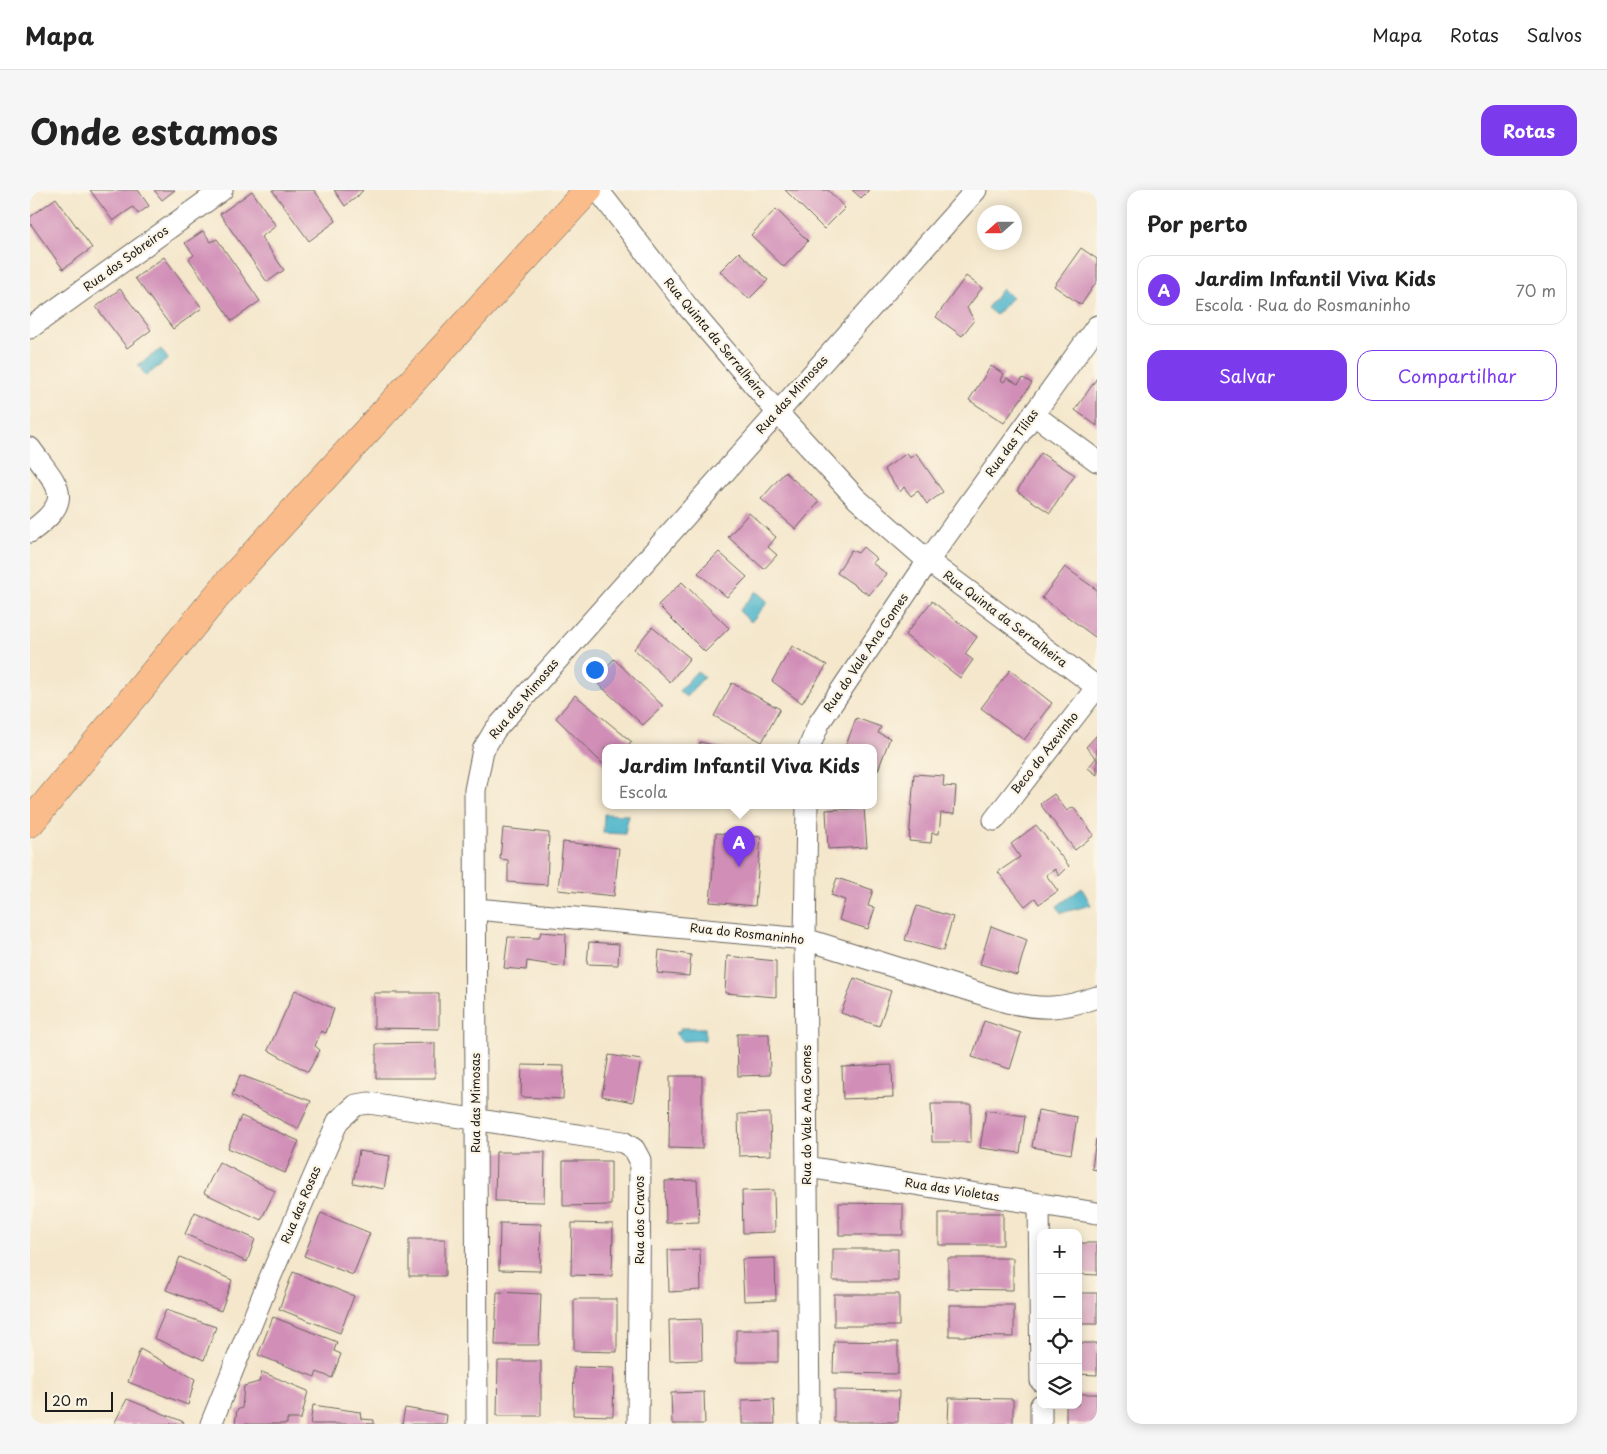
<!DOCTYPE html>
<html lang="pt">
<meta charset="utf-8">
<style>
:root{--surface:#fff;--page:#f6f6f6;--text:#222;--muted:#767676;--line:#e0e0e0;--accent:#7c3aed}
body{margin:0;font-family:"Playpen Sans",sans-serif;background:var(--page);color:var(--text)}
.controls{position:absolute;right:15px;bottom:15px;display:grid;overflow:hidden;border-radius:10px;box-shadow:0 2px 12px #0003}
.controls button{width:45px;height:45px;display:grid;place-items:center;padding:0;border:0;border-bottom:1px solid var(--line);background:var(--surface);color:var(--text);font:25px sans-serif}
.compass{position:absolute;left:947px;top:15px;width:45px;height:45px;border-radius:50%;background:var(--surface);box-shadow:0 2px 12px #0003;rotate:249deg}
.scale{position:absolute;left:15px;bottom:12px;width:68px;box-sizing:border-box;padding-left:5px;border:2px solid #1c1c1c;border-top:0;font-size:14px;line-height:18px;white-space:nowrap;color:#1c1c1c;-webkit-text-stroke:4px #fcf5e5;paint-order:stroke}
.you{position:absolute;left:564px;top:479px;width:18px;height:18px;margin:-12px;border:4px solid #fff;border-radius:50%;background:#1a73e8;box-shadow:0 0 0 8px #1a73e833}
.badge{display:grid;place-items:center;width:32px;height:32px;border-radius:50%;background:var(--accent);color:#fff;font-size:16px;font-weight:700}
.pin{position:absolute;translate:-50% -41px;filter:drop-shadow(0 1px 2px #0008)}
.pin::after{content:'';position:absolute;top:26px;width:18px;height:15px;background:inherit;clip-path:polygon(0 0,100% 0,50% 100%)}
.popup{position:absolute;left:572px;top:554px;width:275px;height:65px;box-sizing:border-box;display:grid;place-content:center;border-radius:10px;background:var(--surface);filter:drop-shadow(0 1px 4px #0005);font-size:16px;white-space:nowrap;color:var(--muted)}
.popup b{font-size:19px;color:var(--text)}
.popup::after{content:'';position:absolute;left:50%;top:100%;margin-left:-10px;border:10px solid transparent;border-top-color:var(--surface)}
.list{margin:0;padding:0;list-style:none}
h2{display:flex;justify-content:space-between;align-items:center;height:65px;margin:0;padding:0 20px;font-size:21px}
h2 small{font-size:16px;font-weight:400;color:var(--muted)}
.list li{display:grid;grid-template-columns:32px 1fr auto;gap:15px;align-items:center;box-sizing:border-box;height:70px;margin:0 10px 10px;padding:0 10px;border:1px solid var(--line);border-radius:15px}
.list b{display:block;font-size:19px;white-space:nowrap}
.list p{margin:0;font-size:16px;white-space:nowrap;color:var(--muted)}
.list em{font-size:16px;font-style:normal;color:var(--muted)}
.actions{display:flex;gap:10px;padding:15px 20px}
.actions a{flex:1;padding:11px 0;border:1px solid var(--accent);border-radius:15px;text-align:center;font-size:18px;color:var(--accent)}
.actions .main{background:var(--accent);color:#fff}
.icon{flex:none;width:28px;height:28px;fill:none;stroke:currentColor;stroke-width:2;stroke-linecap:round;stroke-linejoin:round}
.map{position:relative;flex:none;width:1067px;height:1234px;overflow:hidden;border-radius:15px}
header{display:flex;align-items:center;gap:30px;box-sizing:border-box;height:70px;padding:0 25px;background:var(--surface);border-bottom:1px solid var(--line)}
header strong{font-size:24px}
nav{display:flex;gap:28px;margin-inline-start:auto;font-size:18px}
.intro{display:flex;align-items:center;justify-content:space-between;box-sizing:border-box;height:120px;padding:0 30px}
h1{margin:0;font-size:35px}
.button{padding:12px 22px;border-radius:15px;background:var(--accent);color:#fff;font-size:18px;font-weight:700}
main{display:flex;gap:30px;padding:0 30px}
aside{flex:1;background:var(--surface);border-radius:15px;box-shadow:0 2px 12px #0003}
.map>svg:first-child{display:block}
.water{fill:#4db5cb;stroke:#346874}
.building{fill:#d18fb8}
.lines{fill:none;stroke-linecap:round;stroke-linejoin:round}
.minor-casing{stroke:#68635a;stroke-width:23}
.trunk-casing{stroke:#68635a;stroke-width:29}
.minor{stroke:#fff;stroke-width:21}
.trunk{stroke:#f9bc8a;stroke-width:28}
.labels{text-anchor:middle;stroke-width:4.5;stroke-linejoin:round;paint-order:stroke}
.street-label{font-size:12px;fill:#1c1c1c;stroke:#fcf5e5}
</style>
<header>
<strong>Mapa</strong>
<nav><a>Mapa</a><a>Rotas</a><a>Salvos</a></nav>
</header>
<div class="intro"><h1>Onde estamos</h1><a class="button">Rotas</a></div>
<main>
<div class="map">
<svg width="1067" height="1234" viewBox="0 0 1067 1234">
<rect width="100%" height="100%" fill="#fcf5e5"/>
<filter id="ink" filterUnits="userSpaceOnUse"><feTurbulence type="fractalNoise" baseFrequency=".02" numOctaves="2"/><feDisplacementMap in="SourceGraphic" scale="10" xChannelSelector="R" yChannelSelector="G"/><feConvolveMatrix kernelMatrix="1 2 1 2 8 2 1 2 1" color-interpolation-filters="sRGB"/></filter>
<filter id="wash" filterUnits="userSpaceOnUse"><feTurbulence type="fractalNoise" baseFrequency=".0096" numOctaves="4" result="noise"/><feDisplacementMap in="SourceGraphic" scale="20" xChannelSelector="R" yChannelSelector="G"/><feGaussianBlur stdDeviation="1.12" result="paint"/><feColorMatrix in="noise" values="0 0 0 0 0 0 0 0 0 0 0 0 0 0 0 0 0 1.4 0 .05"/><feComposite in="paint" operator="in"/></filter>
<g filter="url(#wash)">
<rect width="100%" height="100%" fill="#f4e7cc"/>
<path class="water" d="M972 99 982 107 966 125 957 118Z
M131 159 138 169 116 186 108 175Z
M726 401 738 412 721 432 709 421Z
M667 481 674 487 656 507 649 501Z
M574 624 598 625 595 644 573 643Z
M1052 698 1061 715 1031 723 1027 716Z
M650 838H675V850L652 851 645 843 651 841Z"/>
<g id="blocks">
<path class="building" d="M60 0H108L119 16 108 24 103 17 83 31Z
M124 0H145L132 10Z
M242 0H284L306 31 279 51Z
M304 0H333L328 6 315 16Z
M755 0H798L815 18 794 39Z
M822 0H839L831 8Z
M222 1 246 36 231 47 254 80 237 92 190 24Z
M26 8 62 58 33 79 0 33V27Z
M746 19 778 51 754 77 721 45Z
M173 41 181 52 187 49 230 111 202 131 159 69 164 65 155 53Z
M1051 58 1067 69V91L1051 115 1024 96Z
M709 62 738 90 719 109 690 81Z
M134 67 172 118 143 139 105 88Z
M936 86 952 98 937 118 944 130 932 146 906 127Z
M90 99 121 140 97 158 66 117Z
M961 176 974 184 971 190 974 192 977 188 988 194 993 188 1002 193 974 233 939 210Z
M1067 188V236L1045 220Z
M877 263 880 268 886 263 913 302 897 314 888 301 881 306 874 297 870 302 854 279Z
M1011 263 1045 285 1020 323 987 301Z
M755 282 789 312 766 339 731 309Z
M719 323 746 347 738 357 747 365 734 379 698 347Z
M833 357 847 369 842 373 857 384 839 405 807 383 821 360 828 363Z
M689 362 717 387 697 407 668 383Z
M1035 377 1067 400V444L1065 447 1012 408Z
M652 392 699 438 675 462 628 415Z
M902 411 947 447 935 464 943 470 930 488 875 445Z
M622 437 660 468 640 492 604 459Z
M762 456 797 475 772 513 742 491Z
M584 469 633 516 613 535 564 490Z
M980 480 1022 513 994 550 951 518Z
M702 493 750 519 732 552 684 526Z
M545 505 602 552 596 558H575V576L526 528Z
M826 528 851 537 848 543 860 548 848 580 843 578V558H815Z
M1067 545V585L1058 578 1066 568 1056 557Z
M670 552 695 558H669Z
M884 584 914 586 913 596 926 597 924 624 911 623 909 644 902 643 901 653 879 651Z
M1024 604 1037 621 1043 617 1064 645 1045 660 1010 614Z
M834 618 837 657 798 659 796 620Z
M1006 635 1039 676 1029 686 1025 679 1016 685 1028 701 1009 714 1005 708 995 716 968 682 990 667 981 654Z
M473 638 519 643 517 695 478 692V670L470 669Z
M686 643 731 647 725 716 680 712Z
M533 652 589 658 584 706 528 700Z
M807 688 843 700 838 716 845 718 838 739 809 730 815 710 801 705Z
M887 716 923 727 913 761 875 750Z
M961 736 997 750 987 785 950 774Z
M511 742 536 744 535 777 497 771 496 780 474 778 478 747 509 748Z
M559 752 589 754 588 775 557 774Z
M629 760 661 765 659 786 627 783Z
M697 766 746 771V807L695 803Z
M824 788 861 801 849 836 811 823Z
M265 800 304 819 296 843 291 841 285 856 290 860 278 882 238 860Z
M344 803H409V839L344 838Z
M954 831 991 843 980 879 942 867Z
M707 844H739L740 885 708 886Z
M405 853V888H346V854Z
M579 865 611 870 603 912 572 906Z
M492 875 534 876 533 909 491 907Z
M862 875 863 907 813 909 812 877Z
M210 885 281 911 268 939 202 905Z
M640 886H672V959L639 958Z
M901 914H941V952H902Z
M956 920 995 926 990 963 950 958Z
M1008 920 1047 927 1041 964 1002 957Z
M740 923 741 965 709 966 708 924Z
M211 926 269 951 255 983 198 958Z
M1066 949H1067V980L1062 979Z
M329 961 360 966 354 999 323 993Z
M466 962H515L514 1012 465 1011Z
M533 971H581V1015L533 1016Z
M189 972 245 1001 231 1030 174 1003Z
M667 990 669 1032 636 1033 635 991Z
M744 1000 745 1042 713 1043 712 1001Z
M809 1013 873 1014V1045H809Z
M165 1022 225 1049 217 1072 155 1044Z
M291 1023 340 1043 323 1085 274 1066Z
M909 1023H973V1055H909Z
M470 1033 511 1034 510 1081 469 1080Z
M542 1033 583 1034 582 1086 541 1085Z
M379 1049H415V1086H379Z
M1048 1053H1067V1085L1048 1084Z
M670 1059 671 1100 639 1102 638 1060Z
M803 1059H868V1091H803Z
M150 1067 202 1090 191 1121 136 1100Z
M745 1068 746 1110 714 1111 712 1069Z
M918 1068H983V1100L918 1099Z
M263 1082 324 1106 310 1143 249 1119Z
M467 1102 511 1104 509 1155H465Z
M1048 1103H1067V1134H1048Z
M804 1104H869V1136H804Z
M544 1109H587V1162L544 1161Z
M919 1115H984V1147L919 1146Z
M136 1120 186 1137 174 1170 124 1148Z
M243 1127 307 1152 304 1161 311 1164 302 1188 287 1182 285 1187 228 1165Z
M671 1129 672 1170 640 1171 639 1130Z
M706 1140H748V1172H706Z
M804 1151 868 1152V1184L803 1183Z
M1048 1153H1067V1185L1048 1184Z
M110 1159 165 1189 158 1215 98 1192Z
M468 1171H511V1226H467Z
M544 1177 584 1178 583 1226 543 1225Z
M232 1182 278 1201 271 1229H257V1234H205L207 1220 212 1218 214 1196 229 1192Z
M804 1200 869 1201 868 1232H804Z
M674 1202 675 1234H642L641 1203Z
M1048 1204H1067V1234H1036V1215H1048Z
M919 1208 983 1209V1234H918Z
M97 1209 154 1232 153 1234H84Z
M744 1209 745 1234H712V1210Z
M283 1215 330 1222 331 1229 344 1230V1234H280Z
M375 1218 417 1225 416 1234H372Z"/>
</g>
</g>
<g filter="url(#ink)">
<use href="#blocks" fill-opacity="0" stroke="#68635a" stroke-width="1"/>
<g class="lines">
<g class="minor-casing">
<path id="minor" d="M568 0 657 116 747 222 827 309 898 371 1067 497
M0 138 192 0
M1003 224 1067 271
M0 258C28 297 47 308 0 342
M779 558 789 533 898 371 1067 136
M777 616 775 749 779 1234
M964 630 1067 497
M446 719 775 749 977 812C1013 820 1033 819 1067 807
M777 977 1067 1023
M1009 1014 1011 1191
M1011 1215V1234
M181 1234 239 1090 308 931 326 915 339 913 593 952 604 959 610 970 608 1234
M447 1234 445 600 453 560 465 540 946 0"/>
</g>
<g class="trunk-casing">
<path id="trunk" d="M0 633 201 389 558 0"/>
</g>
<use href="#minor" class="minor"/>
<use href="#trunk" class="trunk"/>
</g>
</g>
<g class="labels">
<g class="street-label">
<text transform="translate(96 69) rotate(-36)" y="4">Rua dos Sobreiros</text>
<text transform="translate(685 148) rotate(50)" y="4">Rua Quinta da Serralheira</text>
<text transform="translate(762 205) rotate(-48)" y="4">Rua das Mimosas</text>
<text transform="translate(982 253) rotate(-54)" y="4">Rua das Tílias</text>
<text transform="translate(975 429) rotate(37)" y="4">Rua Quinta da Serralheira</text>
<text transform="translate(836 463) rotate(-56)" y="4">Rua do Vale Ana Gomes</text>
<text transform="translate(494 509) rotate(-50)" y="4">Rua das Mimosas</text>
<text transform="translate(1015 563) rotate(-52)" y="4">Beco do Azevinho</text>
<text transform="translate(717 744) rotate(6)" y="4">Rua do Rosmaninho</text>
<text transform="translate(446 913) rotate(-90)" y="4">Rua das Mimosas</text>
<text transform="translate(777 925) rotate(-90)" y="4">Rua do Vale Ana Gomes</text>
<text transform="translate(922 1000) rotate(9)" y="4">Rua das Violetas</text>
<text transform="translate(271 1015) rotate(-67)" y="4">Rua das Rosas</text>
<text transform="translate(610 1030) rotate(-90)" y="4">Rua dos Cravos</text>
</g>
</g>
</svg>
<div class="controls">
<button>+</button>
<button>−</button>
<button><svg class="icon" aria-label="locate" viewBox="0 0 24 24"><circle cx="12" cy="12" r="6"/><path d="M12 2v4M12 18v4M2 12h4M18 12h4"/></svg></button>
<button><svg class="icon" aria-label="layers" viewBox="0 0 24 24"><path d="M12 4l9 5-9 5-9-5zM3 14l9 5 9-5"/></svg></button>
</div>
<svg class="compass" viewBox="-18 -18 36 36"><path d="M0-13l5 13h-10z" fill="#e53935"/><path d="M0 13l5-13h-10z" fill="#767676"/></svg>
<div class="scale">20 m</div>
<div class="you"></div>
<div class="pin badge" style="left:709px;top:677px">A</div>
<div class="popup"><b>Jardim Infantil Viva Kids</b>Escola</div>
</div>
<aside>
<h2>Por perto<small></small></h2>
<ul class="list">
<li><span class="badge">A</span><div><b>Jardim Infantil Viva Kids</b><p>Escola · Rua do Rosmaninho</p></div><em>70 m</em></li>
</ul>
<div class="actions"><a class="main">Salvar</a><a>Compartilhar</a></div>
</aside>
</main>
